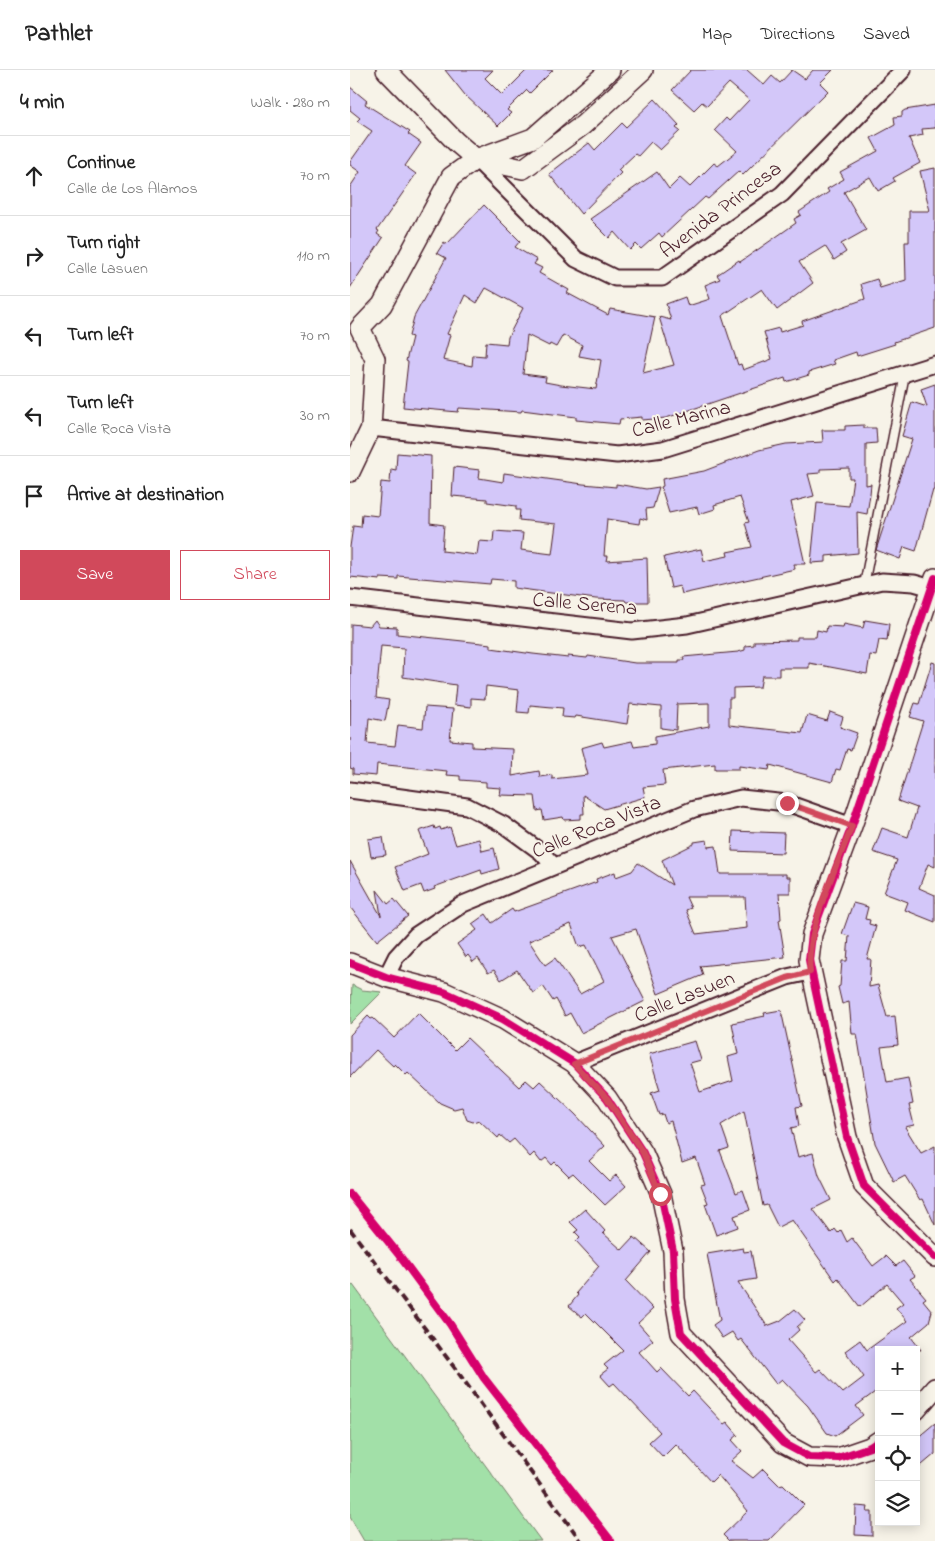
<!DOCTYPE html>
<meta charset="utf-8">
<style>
:root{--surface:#fff;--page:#f6f6f6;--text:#222;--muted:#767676;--line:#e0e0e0;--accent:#d1495b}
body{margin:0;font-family:"Indie Flower",sans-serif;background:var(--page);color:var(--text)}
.controls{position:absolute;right:15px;bottom:15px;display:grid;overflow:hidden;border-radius:0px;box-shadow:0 2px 12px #0003}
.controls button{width:45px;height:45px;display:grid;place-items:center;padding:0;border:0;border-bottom:1px solid var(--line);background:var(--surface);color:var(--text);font:25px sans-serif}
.stop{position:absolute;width:15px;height:15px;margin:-11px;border:4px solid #d1495b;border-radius:50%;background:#fff}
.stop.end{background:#d1495b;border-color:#fff;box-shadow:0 1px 5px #0008}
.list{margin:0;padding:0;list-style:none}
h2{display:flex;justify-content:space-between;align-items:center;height:65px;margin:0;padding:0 20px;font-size:21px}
h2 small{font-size:16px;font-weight:400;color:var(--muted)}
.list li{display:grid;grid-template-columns:32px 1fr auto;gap:15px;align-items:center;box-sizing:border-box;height:80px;padding:0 20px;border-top:1px solid var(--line)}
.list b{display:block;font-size:19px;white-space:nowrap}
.list p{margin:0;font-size:16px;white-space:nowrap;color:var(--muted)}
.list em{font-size:16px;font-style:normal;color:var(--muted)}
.actions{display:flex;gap:10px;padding:15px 20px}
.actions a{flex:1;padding:11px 0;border:1px solid var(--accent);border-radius:0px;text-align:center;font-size:18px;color:var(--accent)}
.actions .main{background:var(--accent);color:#fff}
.icon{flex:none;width:28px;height:28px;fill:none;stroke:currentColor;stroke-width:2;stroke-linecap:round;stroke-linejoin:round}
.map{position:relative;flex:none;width:585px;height:1471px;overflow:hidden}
header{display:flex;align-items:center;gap:30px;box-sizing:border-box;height:70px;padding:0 25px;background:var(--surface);border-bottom:1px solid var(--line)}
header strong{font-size:24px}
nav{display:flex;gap:28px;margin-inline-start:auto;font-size:18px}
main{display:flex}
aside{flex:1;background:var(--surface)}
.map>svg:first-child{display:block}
.green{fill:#a2e0a8;stroke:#76806a}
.building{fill:#d3c7f9;stroke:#4a1f2b;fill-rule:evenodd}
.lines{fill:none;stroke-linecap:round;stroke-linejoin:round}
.service-casing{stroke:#4a1f2b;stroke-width:11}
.minor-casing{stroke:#4a1f2b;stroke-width:19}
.tertiary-casing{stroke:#4a1f2b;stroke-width:22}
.service{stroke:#f7f3e8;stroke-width:8}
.minor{stroke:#f7f3e8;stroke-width:15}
.tertiary{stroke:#f7f3e8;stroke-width:19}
.rail{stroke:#4a1f2b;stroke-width:4;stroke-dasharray:8 4;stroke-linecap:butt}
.cycleway-casing{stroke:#f7f3e8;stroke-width:11}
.cycleway{stroke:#d6006c;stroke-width:8}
.route{stroke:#d1495b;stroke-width:6}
.labels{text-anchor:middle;stroke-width:4;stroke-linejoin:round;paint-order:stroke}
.street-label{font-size:21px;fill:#4a1f2b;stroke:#f7f3e8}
</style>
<header>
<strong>Pathlet</strong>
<nav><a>Map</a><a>Directions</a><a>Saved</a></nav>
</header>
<main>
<aside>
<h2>4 min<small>Walk · 280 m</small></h2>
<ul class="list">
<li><svg class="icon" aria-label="ahead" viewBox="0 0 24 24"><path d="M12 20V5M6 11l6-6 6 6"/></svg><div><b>Continue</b><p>Calle de Los Alamos</p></div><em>70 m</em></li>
<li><svg class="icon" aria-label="right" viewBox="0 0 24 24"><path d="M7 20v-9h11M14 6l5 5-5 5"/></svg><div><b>Turn right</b><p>Calle Lasuen</p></div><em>110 m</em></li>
<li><svg class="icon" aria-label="left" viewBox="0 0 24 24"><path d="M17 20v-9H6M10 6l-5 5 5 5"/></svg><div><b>Turn left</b></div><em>70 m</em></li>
<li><svg class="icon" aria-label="left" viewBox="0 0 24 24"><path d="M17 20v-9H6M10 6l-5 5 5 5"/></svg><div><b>Turn left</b><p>Calle Roca Vista</p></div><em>30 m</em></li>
<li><svg class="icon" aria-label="arrive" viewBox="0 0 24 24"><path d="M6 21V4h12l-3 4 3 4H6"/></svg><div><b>Arrive at destination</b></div></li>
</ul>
<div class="actions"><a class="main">Save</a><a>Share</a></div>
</aside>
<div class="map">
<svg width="585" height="1471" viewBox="0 0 585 1471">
<rect width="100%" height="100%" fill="#f7f3e8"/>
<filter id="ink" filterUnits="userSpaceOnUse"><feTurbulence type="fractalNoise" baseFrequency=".02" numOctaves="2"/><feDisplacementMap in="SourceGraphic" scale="10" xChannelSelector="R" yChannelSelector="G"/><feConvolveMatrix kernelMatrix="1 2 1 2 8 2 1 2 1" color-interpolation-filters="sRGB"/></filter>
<g filter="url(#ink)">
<path class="green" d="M2 915 12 920 32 922 0 954Z
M3 1215 191 1471H14L0 1447V1217Z"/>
<path class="building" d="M95 0H143L135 8 152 25 177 0H203L180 23 177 20 157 40 161 43 148 56 115 25Z
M341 0H397L414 15 422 6 430 13 442 0 455 9 463 0H483L470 13 478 21 393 105 389 101 358 129 355 127 312 167 309 163 291 179 286 174 280 180 264 162 259 168 240 149 307 102 319 119 330 108 340 117 364 93 368 96 387 81 365 60 376 48 379 51 399 30 379 13 357 36 352 32 344 40 322 20Z
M0 17 17 31 15 34 60 62 58 64 71 73 55 96 66 104 27 160 29 161 27 164 33 168 0 218V117L10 102 0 95V92L22 61 7 51 10 48 0 40Z
M305 29 329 55 326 58 330 61 310 80 301 72 288 86 285 84 268 100 271 103 231 144 199 104 239 73 245 80 272 53 276 57Z
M585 35V58L572 59 573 65 559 68 570 93 543 108 545 111 528 121 520 107 494 122 516 160 491 174 496 182 484 190 475 176 449 192 463 213 427 240 412 219 372 246 388 295 391 294 393 300 422 289 414 262 429 258 430 262 453 255 452 251 515 229 511 214 527 209 530 218 556 210 555 172H559V141H580L570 101 585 98V258L544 272 545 274 507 286 506 282 483 290 485 294 459 302V305L436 312 435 308 316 348 292 350V347L270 349 269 354 226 350V347L172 340 171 342 109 338 108 342 53 337 58 292 56 291 62 267 59 266 64 247 96 188 87 183 94 172 97 174 134 135 170 171 165 177 187 190 184 194 192 198 189 203 219 220 217 223 258 245 260 239 305 247 293 303 324 295 309 247 321 250 316 234 335 227 338 236 360 229 355 215 370 209 367 205 389 190 390 192 446 153 444 149 451 145 449 142 479 122 477 119 494 109 490 102 528 81 521 68 545 55 544 47 552 46V42L555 40ZM136 218 173 238 158 267 157 274 136 272 135 286 123 285 122 296 93 290 100 265 97 264 115 225 127 233ZM177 265 199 276 200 274 206 277 213 265 232 275 229 286 251 290 246 319 211 315 195 312 196 307 173 304Z
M585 314V420H583L566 481 554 477 550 489 526 480 562 369 552 366 562 332 577 337 571 319Z
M514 355V358H526L527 373 516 374V415L521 414 520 424 517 444 507 442 508 483 476 486V492L461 493 467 433 499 436 503 408H499V398L470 399V403L458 404 464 426 441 432 455 494H444L445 499 332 524 330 516 321 518 314 487 351 479 354 491 378 486 377 482 402 477 395 453 399 452 390 427 364 435 365 439 349 444 347 437 319 443 311 417 313 416 312 409 354 401 409 380 436 374 473 372 472 360H495V356Z
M47 383 81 386 80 453 94 455 92 481 127 485 129 471 143 472 144 461 173 463 171 480 202 484 206 454 169 450 170 440H166V436L137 432V429L102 426 104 397 130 400 129 408 153 412 154 403 233 414 266 417V414L296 419 309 417 303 438 296 439 297 450 290 448 289 454 257 449 254 486H258L257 491 297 488 298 532H276L275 530 246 529 164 518V511L141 509 140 514 48 506V509L30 508V510L0 507V477L3 456 11 457 12 444 28 446 31 412 40 413 41 399 46 400Z
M25 550 29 556 47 557V564L141 574V578L183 584 218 588V586L237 588 238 586 285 593H329V590H334L333 587 388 582 395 580V576L404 575V571L447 570V567H466L467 560 476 562 477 556 493 557 494 554 513 558 515 550 539 554 537 571 529 570 526 586 520 585 517 604 459 593V598H429V606H412L410 617 383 618V628H379V655L452 663 457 645 477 651 480 642 493 647 490 657 507 663 501 680 497 679 490 700 486 699 482 712 420 695 419 700 389 696V699H365V694L313 700 315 715 293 717 295 727 254 739 233 725 234 744H231V749L214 750 213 747 194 750 192 740 187 741 185 726 150 725 151 718 136 717V712L110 710V706L96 705 97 701 27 694 26 706 3 704V699L0 698 1 554 20 556ZM31 576 54 578 53 607 106 615 104 635 121 637V628L135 629 136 616 169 620 167 642 179 643 180 635 213 638 212 647 225 648 226 646 277 654 280 634 311 637V658L326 660 327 634 359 633V656L305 666V674L284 677 282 671 254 677 252 672 231 678 238 705 202 709V705L190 707 189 701 162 706 163 679 122 677V672L100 670 103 639 75 637 73 658 48 655 45 676 17 673 19 648 35 651 39 630 26 628Z
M582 592 585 593V797L578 794 569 818 585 825V852L555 840 558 832 534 823 547 790 523 782 532 758 558 767 567 738 548 731 573 651 560 647 565 633 569 634Z
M84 756 85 759 90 757 91 760 100 757 106 775 129 769 132 781 144 778 149 799 132 804 131 800 84 817 85 819 74 823 71 815 55 821 45 797 78 784 69 761Z
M383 761 434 763 433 783 382 781Z
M33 767 36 785 21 787 18 769Z
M357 770 358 777 366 776 370 804H436V807H440V823H429L431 849 429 850 435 887 350 896 353 905 308 924 286 859 262 866 295 931 231 963 220 943 215 946 206 929 203 931 193 916 183 923 167 900 151 910 144 900 138 903 128 888 123 892 118 885 116 887 107 874 127 860 122 854 136 844 142 853 162 839 164 842 247 812 246 809 265 802 266 807 282 801 288 793 322 815 312 790 344 774V772ZM336 827H395L397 858 346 864 336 840 341 838ZM221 854 229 877 236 875 254 911 230 924 205 888 195 895 179 871Z
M0 791 31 846 27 820 38 834 44 829 58 846 27 871 0 837Z
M503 833 518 837 515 849 520 850 519 854 526 856 517 889H521L519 917 528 915 537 947 545 946 548 975 531 977 537 1012 558 1008 563 1034 559 1035 564 1055 555 1057 571 1083 585 1076V1155L573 1129 570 1130 555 1106 544 1112 525 1073 507 964H502L499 932 492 934 488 917 490 916 492 891H497L499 866 492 864Z
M431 940 452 1036 446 1037 449 1056 441 1058 448 1087 463 1083 469 1106 481 1130 463 1139 481 1163 485 1159 488 1163 491 1160 497 1172 502 1168 523 1196 536 1186 546 1196 553 1191 565 1206 560 1209 576 1228 573 1230 582 1241 579 1252 561 1267 571 1280H529V1319L506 1336 513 1345 485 1366 477 1363 458 1336 432 1309 426 1314 391 1269 388 1271 382 1262 372 1268 363 1255 370 1250 357 1184 393 1178 394 1182 401 1181 406 1209 388 1212 417 1256 430 1251 445 1239 455 1250 447 1257 449 1260 438 1270 466 1302 470 1299 493 1323 514 1307 495 1281 510 1270 517 1280 557 1251 546 1238 553 1233 537 1214 510 1237 488 1208 485 1211 442 1150 428 1157 417 1135 413 1136 394 1041 371 1055 379 1078 370 1081 386 1123 393 1120 400 1140 384 1146 388 1157 366 1165 355 1134 358 1133 351 1115 355 1114 346 1088 332 1093 321 1051 316 1053 313 1044 309 1045 301 1023 310 1020 299 984 345 971 351 990 340 993 350 1022 383 1011 378 987 388 984 382 953 415 946 414 943Z
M68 943 105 980 117 968 169 1017 176 1010 184 1017 190 1011 225 1044 255 1076 239 1091 259 1111 266 1105 276 1116 255 1135 223 1103 219 1106 205 1092 202 1095 196 1088 191 1092 184 1083 180 1087 164 1069 159 1073 150 1065 148 1068 129 1050 123 1052 117 1050 112 1037 104 1039 90 1033 58 1003 56 1005 45 994 43 996 26 980 0 1007V965L18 946 21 949 23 948 44 968Z
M235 1139 255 1161 253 1163 272 1180 284 1167 301 1182 276 1211 303 1239 288 1253 303 1270 289 1282 307 1302 311 1298 338 1326 343 1321 374 1354 377 1352 388 1365 382 1370 392 1381 381 1391 403 1408 413 1399 429 1415 433 1414 454 1435 419 1471H379L373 1465 398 1441 368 1405 361 1412 326 1374 313 1387 299 1372 310 1362 264 1313 260 1316 250 1305 258 1299 254 1295 273 1280 236 1243 232 1247 219 1236 228 1225 226 1223 249 1196 226 1171 230 1167 225 1162 228 1160 220 1152Z
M585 1353V1384L566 1400V1369Z
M506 1436 518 1437 517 1442H522V1466L505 1465Z"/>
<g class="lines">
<g class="service-casing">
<path id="service" d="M514 515 555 304"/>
</g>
<g class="minor-casing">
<path id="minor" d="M126 89 226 189 265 208H312L432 124 553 0
M21 358 267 385 313 379 585 294
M0 528 282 561 337 555 532 511 564 513 582 518
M0 720 117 736 154 755 191 782 204 796
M36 907 46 887 66 865 113 834 344 739 391 728 437 733 502 756
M224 993 437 907 460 902"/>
</g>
<g class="tertiary-casing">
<path id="tertiary" d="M36 0 106 72 126 89 173 99 233 55 293 0
M0 402 21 358 25 289 10 258 32 235 101 107 126 89 183 68 260 0
M585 508 502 756 462 864 459 890 497 1067 514 1116 585 1187
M0 893 36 907 94 922 153 949 224 993 257 1028 293 1083 311 1124 323 1181 325 1229 331 1263 433 1373 459 1387 488 1388 520 1377 529 1371
M566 1340 585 1318"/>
</g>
<use href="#service" class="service"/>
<use href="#minor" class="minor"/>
<use href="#tertiary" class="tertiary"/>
<path class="rail" d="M0 1159 107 1301 231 1471"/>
<g class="cycleway-casing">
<path id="cycleway" d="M585 508 502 756 462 864 459 890 497 1067 514 1116 585 1187
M0 893 36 907 94 922 153 949 224 993 257 1028 293 1083 311 1124 323 1181 325 1229 331 1263 433 1373 459 1387 488 1388 520 1377 529 1371
M0 1124 49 1185 100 1254 134 1308 261 1471"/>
</g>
<use href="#cycleway" class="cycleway"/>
</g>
</g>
<g class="lines" filter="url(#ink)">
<path class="route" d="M310 1124 293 1083 257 1028 224 994 437 908 460 902C455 859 487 797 502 756L437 733"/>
</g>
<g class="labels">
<g class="street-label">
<text transform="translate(370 139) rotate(-37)" y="7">Avenida Princesa</text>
<text transform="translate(331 348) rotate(-14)" y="7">Calle Marina</text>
<text transform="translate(235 533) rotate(5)" y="7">Calle Serena</text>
<text transform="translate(246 756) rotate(-22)" y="7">Calle Roca Vista</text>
<text transform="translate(334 926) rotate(-22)" y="7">Calle Lasuen</text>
</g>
</g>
</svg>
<div class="controls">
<button>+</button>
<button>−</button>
<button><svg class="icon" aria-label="locate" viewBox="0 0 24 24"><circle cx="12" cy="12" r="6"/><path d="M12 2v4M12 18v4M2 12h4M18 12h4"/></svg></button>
<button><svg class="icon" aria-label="layers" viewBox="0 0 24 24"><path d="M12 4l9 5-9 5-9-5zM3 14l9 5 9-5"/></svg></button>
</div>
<div class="stop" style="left:310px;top:1124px"></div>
<div class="stop end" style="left:437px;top:733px"></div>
</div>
</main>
